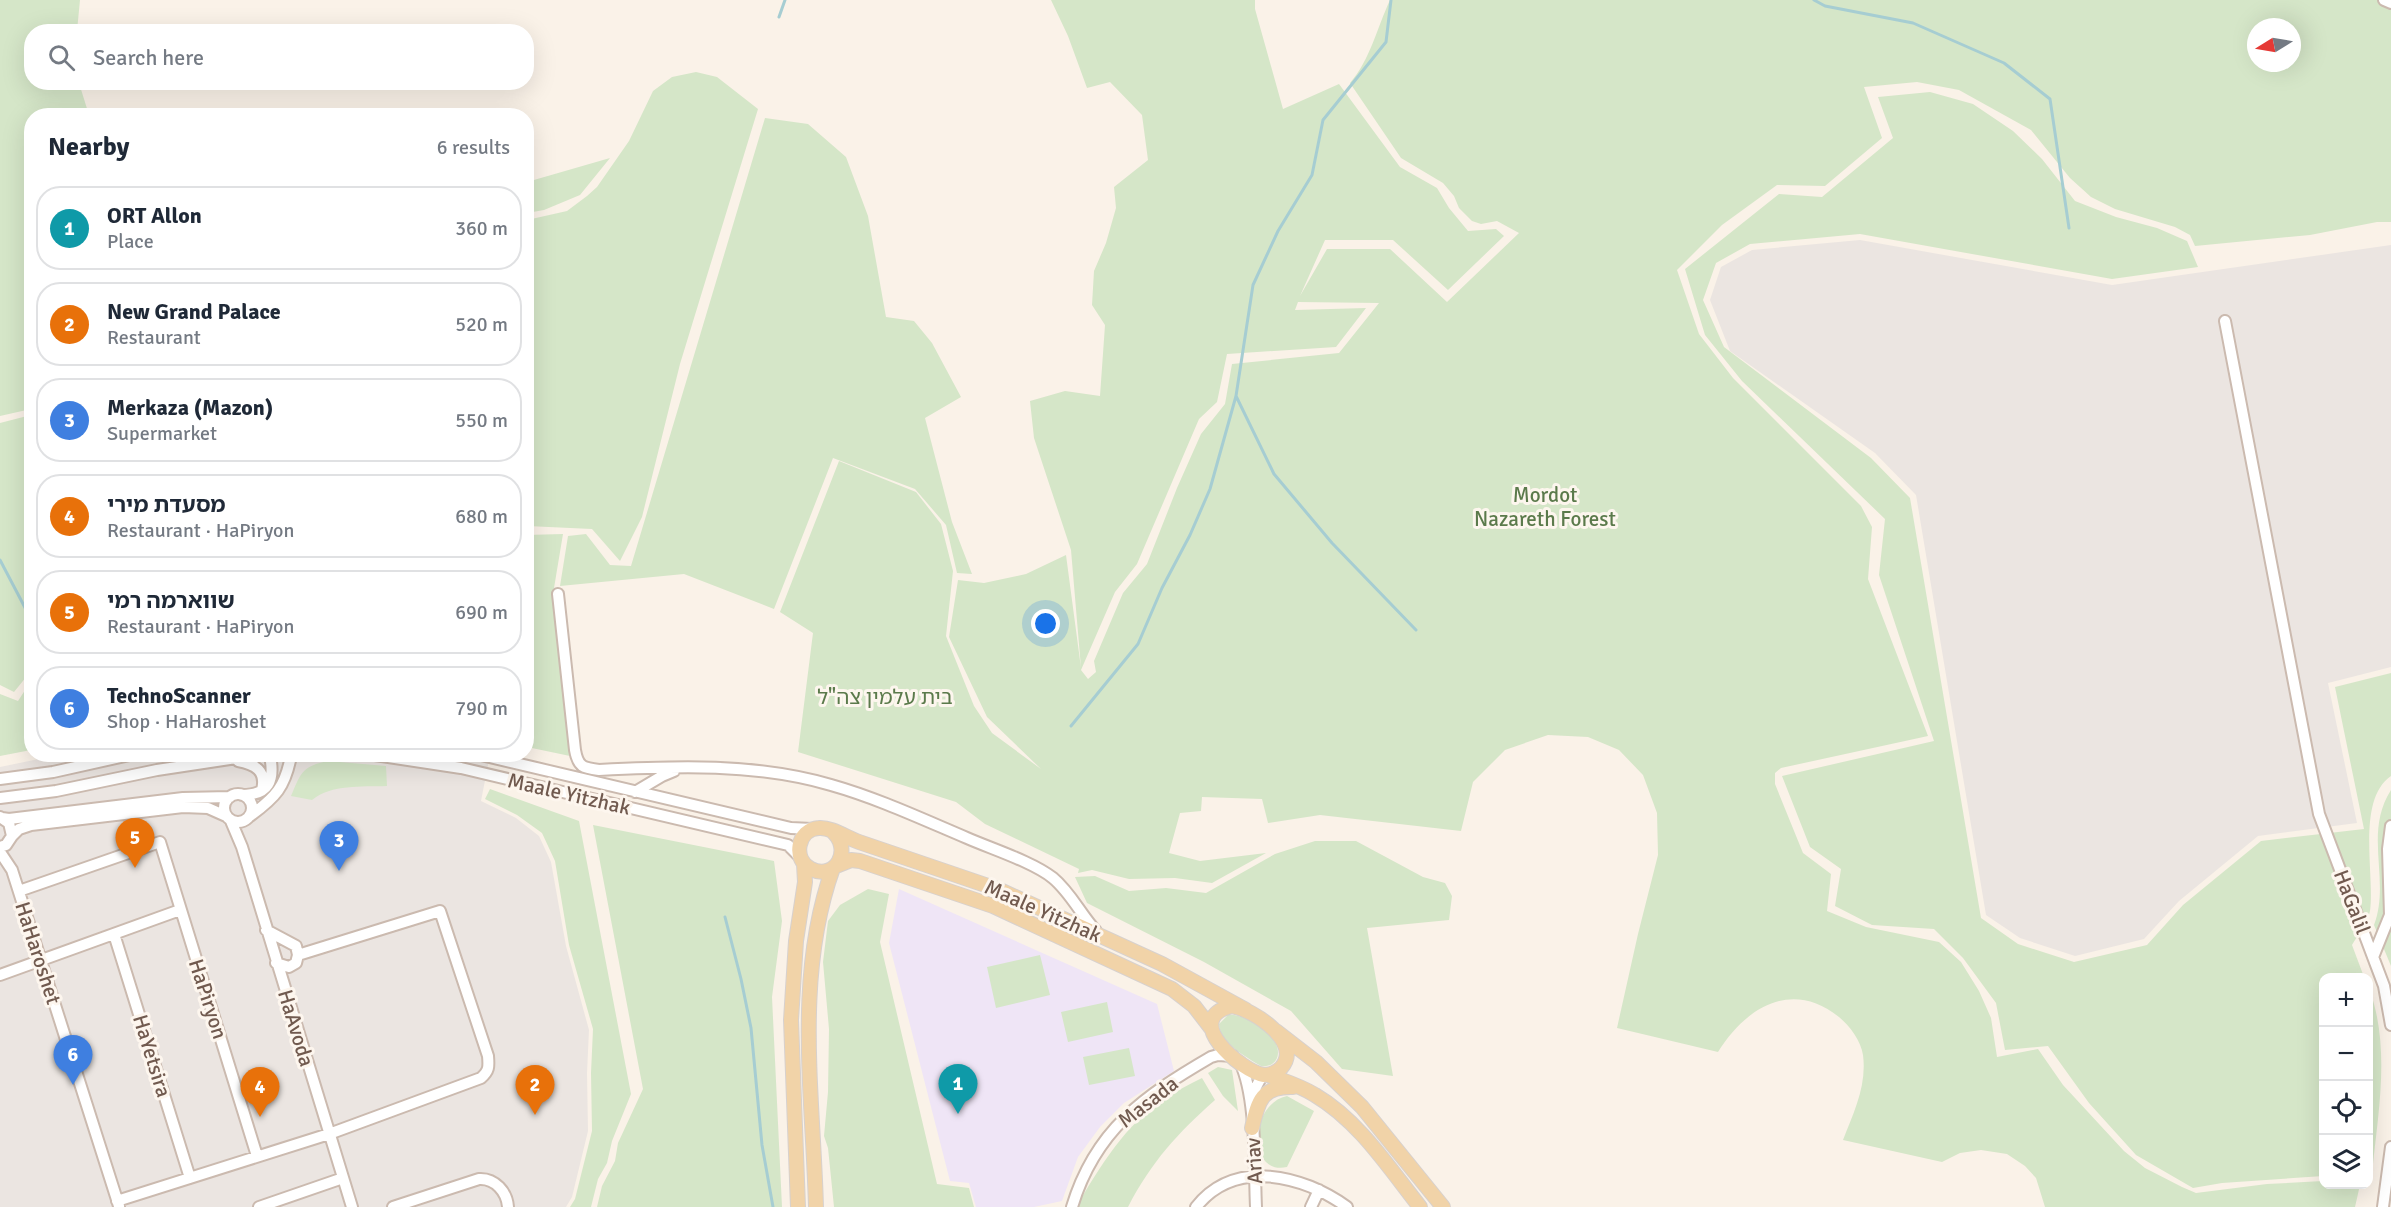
<!DOCTYPE html>
<meta charset="utf-8">
<style>
:root{--surface:#fff;--page:#f2f2f3;--text:#1f2937;--muted:#747a83;--line:#e0e1e3;--accent:#111827}
body{margin:0;font-family:Signika,"Noto Sans Hebrew",sans-serif;background:var(--page);color:var(--text)}
.controls{position:absolute;right:18px;bottom:18px;display:grid;overflow:hidden;border-radius:12px;box-shadow:0 6px 24px #0002}
.controls button{width:54px;height:54px;display:grid;place-items:center;padding:0;border:0;border-bottom:2px solid var(--line);background:var(--surface);color:var(--text);font:30px sans-serif}
.compass{position:absolute;left:2247px;top:18px;width:54px;height:54px;border-radius:50%;background:var(--surface);box-shadow:0 6px 24px #0002;rotate:259deg}
.you{position:absolute;left:1046px;top:624px;width:21px;height:21px;margin:-15px;border:4px solid #fff;border-radius:50%;background:#1a73e8;box-shadow:0 0 0 9px #1a73e833}
.badge{display:grid;place-items:center;width:39px;height:39px;border-radius:50%;background:var(--accent);color:#fff;font-size:20px;font-weight:700}
.pin{position:absolute;translate:-50% -50px;filter:drop-shadow(0 2px 3px #0008)}
.pin::after{content:'';position:absolute;top:32px;width:21px;height:18px;background:inherit;clip-path:polygon(0 0,100% 0,50% 100%)}
.list{margin:0;padding:0;list-style:none}
h2{display:flex;justify-content:space-between;align-items:center;height:78px;margin:0;padding:0 24px;font-size:26px}
h2 small{font-size:20px;font-weight:400;color:var(--muted)}
.list li{display:grid;grid-template-columns:39px 1fr auto;gap:18px;align-items:center;box-sizing:border-box;height:84px;margin:0 12px 12px;padding:0 12px;border:2px solid var(--line);border-radius:24px}
.list b{display:block;font-size:22px;white-space:nowrap}
.list p{margin:0;font-size:20px;white-space:nowrap;color:var(--muted)}
.list em{font-size:20px;font-style:normal;color:var(--muted)}
.icon{flex:none;width:33px;height:33px;fill:none;stroke:currentColor;stroke-width:2;stroke-linecap:round;stroke-linejoin:round}
.map{position:relative;flex:none;width:2391px;height:1207px;overflow:hidden}
.search{position:absolute;background:var(--surface);box-shadow:0 6px 24px #0002;left:24px;top:24px;width:510px;height:66px;display:flex;align-items:center;gap:15px;box-sizing:border-box;padding:0 21px;border-radius:24px;color:var(--muted);font-size:22px}
.panel{position:absolute;background:var(--surface);box-shadow:0 6px 24px #0002;left:24px;top:108px;width:510px;height:654px;border-radius:24px}
.map>svg:first-child{display:block}
.industrial{fill:#ebe5e1}
.education{fill:#efe5f6}
.green{fill:#d5e6c8;fill-rule:evenodd}
.lines{fill:none;stroke-linecap:round;stroke-linejoin:round}
.stream{stroke:#a6cdd2;stroke-width:3}
.minor-casing{stroke:#cbbaaf;stroke-width:14}
.major-casing{stroke:#d7d1ce;stroke-width:16}
.minor{stroke:#fff;stroke-width:10}
.major{stroke:#f1d3a8;stroke-width:14}
.labels{text-anchor:middle;stroke-width:6;stroke-linejoin:round;paint-order:stroke}
.park-label{font-size:21px;fill:#5b7a4b;stroke:#fdf6ee}
.street-label{font-size:21px;fill:#715a4f;stroke:#fdf6ee}
</style>
<div class="map">
<svg width="2391" height="1207" viewBox="0 0 2391 1207">
<rect width="100%" height="100%" fill="#faf2e8"/>
<path class="industrial" d="M1860 240 2112 285 2391 245V667L2328 683 2357 823 2258 836 2179 901 2144 939 2075 956 2020 938 1986 915 1916 495 1875 453 1730 351 1710 300 1721 267 1752 250Z
M63 754 490 755 481 801 516 818 539 836 551 862 566 946 589 1030 587 1073 588 1131 572 1197 566 1207H0V767Z"/>
<path class="education" d="M899 889 1157 1004 1174 1071 1124 1103 1100 1127 1078 1157 1062 1201 1034 1207H976L969 1183 950 1181 889 943Z"/>
<path class="green" d="M0 0H80L77 31 32 32V82L79 83 89 115 32 116 31 409 0 416Z
M1051 0H1255V9L1283 109 1339 84 1400 167 1437 188 1449 208 1468 231 1496 229 1504 236 1448 290 1393 240H1325L1300 296 1327 249H1390L1447 302 1519 233 1497 221 1481 224 1472 221 1459 208 1454 196 1443 183 1401 158 1350 83C1370 60 1377 28 1390 0H2391V222H2377L2310 235 2195 246 2190 235 2175 227 2115 209 2091 197 2070 178 2031 130 1959 90 1917 82 1864 87 1882 138 1825 186 1777 185 1722 225 1677 270 1699 334 1733 378 1861 506 1872 527 1868 579 1928 736 1781 768 1775 773V784L1803 853 1831 874 1827 911 1866 927 1939 942 1961 962 1979 991 1991 1018 1997 1057 2038 1049 2063 1085 2124 1151 2145 1168 2182 1187 2196 1193 2267 1184 2323 1181 2324 1184 2360 1185 2355 1207H2045L2036 1178 2025 1166 2007 1154 1981 1150 1960 1153 1942 1162 1843 1140C1854 1112 1867 1085 1863 1055 1861 1041 1850 1026 1839 1017 1792 979 1746 1007 1718 1052L1617 1028 1638 934 1658 855 1657 813 1643 775 1619 750 1588 737 1548 735 1505 750 1473 782 1461 831 1320 815 1268 823 1262 799 1202 797 1201 811 1180 813 1169 853 1200 861 1266 853 1212 883 1175 878 1129 879 1092 870 1078 873 1079 869 985 824 956 802 798 752 813 633 780 612 839 461 916 492 941 524 953 571 946 636 974 706 992 733 1041 769 987 717 949 637 958 580 984 583 1026 574 1066 555 1081 668 1071 550 1034 438 1030 401 1065 391 1100 396 1105 325 1092 305 1094 271 1106 243 1116 208 1114 187 1148 160 1142 115 1110 82 1087 88 1068 36ZM2256 27H2292V63H2256ZM1298 302 1379 303 1339 353 1232 364 1225 404 1201 434 1177 488 1147 564 1123 593 1094 661 1096 672 1088 679 1081 670 1115 592 1137 564 1199 419 1217 402 1227 354 1336 347 1366 308 1295 310Z
M696 72 717 77 758 109 680 364 642 517 620 561 592 529 527 526V220L567 211 587 196 597 187 629 141 653 91 672 77Z
M1930 92 1973 104 2013 131 2042 159 2075 201 2116 217 2157 228 2187 241 2198 267 2112 279 1860 234 1750 244 1716 263 1703 300 1724 347 1871 458 1910 498 1981 918 2018 944 2074 962 2147 945 2183 905 2261 841 2364 829 2335 687 2391 673V776C2356 800 2375 875 2370 911 2368 922 2358 935 2352 945L2364 977 2324 978 2323 1176 2222 1183 2193 1188 2136 1155 2089 1103 2048 1046 2005 1050 1996 1003 1963 958 1934 929 1872 925 1835 906 1841 869 1810 847 1782 776 1934 741 1879 575 1885 519 1742 381 1705 335 1685 269 1779 194 1822 197 1893 138 1878 97Z
M765 118 808 124 846 157 868 216 886 317 914 321 932 343 961 397 925 418 952 522 972 574 957 573 946 525 915 489 833 458 774 609 684 574 560 586 568 536 586 534 610 565 631 566Z
M610 158 580 195 544 210 527 213V182Z
M31 415V671L14 692 0 685V423Z
M563 534 553 594 570 756 527 747 526 535Z
M31 681V750L0 756V694L18 701Z
M328 761 386 766 387 786C361 787 332 784 312 800L291 796C301 773 302 766 328 761Z
M490 789 579 821 631 1094 612 1141 607 1163 598 1179 591 1207H570L575 1199 592 1131 591 1073 593 1029 569 945 555 861 542 833 517 815 485 799Z
M2391 790V966L2374 925C2391 880 2363 834 2391 790Z
M593 825 774 861 782 921 772 997 782 1207H597L602 1186 615 1161 618 1143 643 1089Z
M1315 841H1356L1423 877 1445 883 1452 896 1449 920 1367 928 1393 1076 1342 1069 1291 1011 1204 962 1087 903 1075 877 1095 876 1129 891 1166 888 1206 893 1275 854Z
M868 889 889 894 880 942 937 1184 969 1188 974 1207H834L828 1148 824 1136 828 1092 829 1029 823 962 828 921 840 905Z
M1040 955 1050 995 996 1008 987 967Z
M2369 988C2391 1048 2378 1112 2372 1174H2369Z
M1107 1002 1113 1032 1068 1042 1061 1012Z
M1228 1015C1242 1012 1270 1032 1276 1044 1282 1057 1274 1068 1261 1066 1246 1057 1220 1043 1219 1024Z
M1129 1048 1135 1076 1089 1085 1083 1057Z
M1218 1067 1232 1070 1238 1111 1223 1096 1208 1073Z
M1202 1078 1215 1100C1177 1134 1152 1161 1128 1207H1076C1100 1167 1125 1124 1166 1098 1178 1090 1190 1084 1202 1078Z
M1287 1096 1314 1111 1287 1167C1247 1176 1249 1104 1287 1096Z"/>
<g class="lines">
<path class="stream" d="M1814 0 1825 6 1913 23 2004 63 2050 99 2069 228
M779 17 785 0
M1236 396 1274 474 1332 543 1416 630
M0 560 32 621
M1071 726 1138 644 1162 588 1190 535 1210 489 1236 396 1253 285 1278 231 1312 175 1323 120 1386 42 1391 0
M725 917 741 979 751 1028 762 1145 773 1207"/>
<g class="minor-casing">
<path id="minor" d="M2384 0 2391 3
M2225 321 2319 814 2384 986 2391 1025
M558 594 575 750C578 767 583 768 599 770 676 766 756 763 831 785 877 798 922 819 967 838 992 849 1033 862 1053 878 1071 893 1081 915 1096 931
M368 754 461 768 788 845 800 857
M477 754 791 828 812 829
M238 761C255 764 267 771 262 790
M0 779 53 772 134 754
M635 792 662 776 674 771
M224 808a14 14 0 1 1 28 0a14 14 0 1 1-28 0Z
M242 795C269 795 275 780 270 756
M0 798 56 791 157 770 263 754
M250 816C276 797 285 787 291 756
M2 818 9 819 183 798 230 797
M231 821 242 847 352 1207
M12 836 19 829 31 825 183 807 208 808 226 816
M0 847 6 845 12 836 9 823 0 817
M0 852 12 870 119 1206
M19 891 160 842 257 1156
M266 930 296 946 298 955 296 963 289 967 276 963
M114 934 190 1178
M2373 957 2390 915 2388 849 2391 826
M0 975 180 910
M1240 1062C1257 1098 1254 1166 1256 1207
M1253 1102 1256 1087 1263 1074
M117 1201 329 1134 481 1078C489 1071 489 1067 488 1056L440 911 298 955
M259 1207 343 1178
M393 1207 479 1179C495 1178 507 1192 508 1207
M1072 1207C1095 1130 1144 1096 1211 1057L1218 1055 1233 1056
M1196 1207C1235 1158 1303 1175 1347 1207
M1311 1207 1319 1190
M2383 1207 2391 1147"/>
</g>
<g class="major-casing">
<path id="major" d="M832 831C853 849 836 881 811 869 792 860 797 829 819 828 832 827 847 838 859 842L1000 890 1162 964 1246 1010
M836 866 851 860 860 861 993 906 1172 989 1194 1006 1211 1028
M1232 1006C1253 1009 1304 1043 1281 1068 1277 1072 1270 1075 1264 1075 1242 1072 1179 1019 1232 1006Z
M1276 1031 1316 1062 1362 1107 1443 1207
M1268 1075C1284 1081 1301 1086 1315 1095 1359 1121 1389 1168 1420 1207
M1252 1128C1258 1102 1261 1086 1293 1087
M798 1207 791 1020 796 941 805 882 804 864
M816 1207C813 1094 794 977 833 868"/>
</g>
<use href="#minor" class="minor"/>
<use href="#major" class="major"/>
</g>
<g class="labels">
<g class="park-label">
<text x="1545" y="502">Mordot<tspan x="1545" dy="24">Nazareth Forest</tspan></text>
<text x="885" y="704">בית עלמין צה"ל</text>
</g>
<g class="street-label">
<text transform="translate(569 794) rotate(13)" y="7">Maale Yitzhak</text>
<text transform="translate(2352 902) rotate(69)" y="7">HaGalil</text>
<text transform="translate(1043 911) rotate(24)" y="7">Maale Yitzhak</text>
<text transform="translate(38 953) rotate(72)" y="7">HaHaroshet</text>
<text transform="translate(208 999) rotate(72)" y="7">HaPiryon</text>
<text transform="translate(296 1028) rotate(73)" y="7">HaAvoda</text>
<text transform="translate(152 1056) rotate(73)" y="7">HaYetsira</text>
<text transform="translate(1148 1102) rotate(-38)" y="7">Masada</text>
<text transform="translate(1254 1161) rotate(-93)" y="7">Ariav</text>
</g>
</g>
</svg>
<div class="controls">
<button>+</button>
<button>−</button>
<button><svg class="icon" aria-label="locate" viewBox="0 0 24 24"><circle cx="12" cy="12" r="6"/><path d="M12 2v4M12 18v4M2 12h4M18 12h4"/></svg></button>
<button><svg class="icon" aria-label="layers" viewBox="0 0 24 24"><path d="M12 4l9 5-9 5-9-5zM3 14l9 5 9-5"/></svg></button>
</div>
<svg class="compass" viewBox="-18 -18 36 36"><path d="M0-13l5 13h-10z" fill="#e53935"/><path d="M0 13l5-13h-10z" fill="#747a83"/></svg>
<div class="you"></div>
<div class="pin badge" style="left:958px;top:1114px;background:#0f9aa8">1</div>
<div class="pin badge" style="left:535px;top:1115px;background:#e8710a">2</div>
<div class="pin badge" style="left:339px;top:871px;background:#3f7fe0">3</div>
<div class="pin badge" style="left:260px;top:1117px;background:#e8710a">4</div>
<div class="pin badge" style="left:135px;top:868px;background:#e8710a">5</div>
<div class="pin badge" style="left:73px;top:1085px;background:#3f7fe0">6</div>
<div class="search"><svg class="icon" aria-label="search" viewBox="0 0 24 24"><circle cx="10" cy="10" r="6"/><path d="M15 15l6 6"/></svg>Search here</div>
<section class="panel">
<h2>Nearby<small>6 results</small></h2>
<ul class="list">
<li><span class="badge" style="background:#0f9aa8">1</span><div><b>ORT Allon</b><p>Place</p></div><em>360 m</em></li>
<li><span class="badge" style="background:#e8710a">2</span><div><b>New Grand Palace</b><p>Restaurant</p></div><em>520 m</em></li>
<li><span class="badge" style="background:#3f7fe0">3</span><div><b>Merkaza (Mazon)</b><p>Supermarket</p></div><em>550 m</em></li>
<li><span class="badge" style="background:#e8710a">4</span><div><b>מסעדת מירי</b><p>Restaurant · HaPiryon</p></div><em>680 m</em></li>
<li><span class="badge" style="background:#e8710a">5</span><div><b>שווארמה רמי</b><p>Restaurant · HaPiryon</p></div><em>690 m</em></li>
<li><span class="badge" style="background:#3f7fe0">6</span><div><b>TechnoScanner</b><p>Shop · HaHaroshet</p></div><em>790 m</em></li>
</ul>
</section>
</div>
